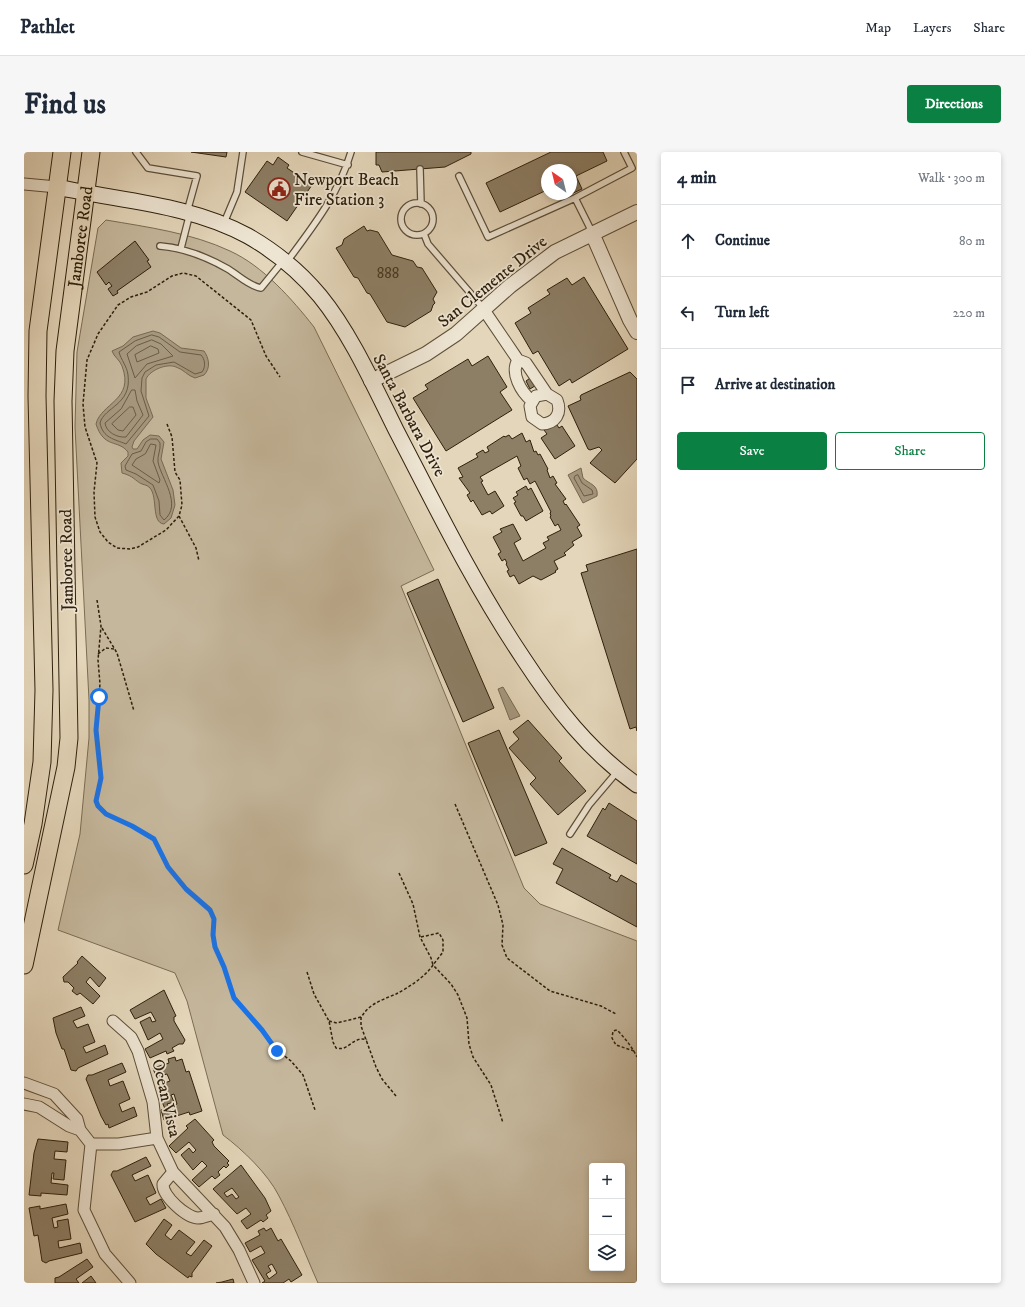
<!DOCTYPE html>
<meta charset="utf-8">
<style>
:root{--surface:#fff;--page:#f6f6f7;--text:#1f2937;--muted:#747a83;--line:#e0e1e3;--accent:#0b8043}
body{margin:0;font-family:"IM FELL DW Pica",serif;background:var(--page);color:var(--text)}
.controls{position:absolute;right:12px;bottom:12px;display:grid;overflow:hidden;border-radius:4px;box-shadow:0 2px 6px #0003}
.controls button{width:36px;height:36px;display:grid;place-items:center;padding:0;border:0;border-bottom:1px solid var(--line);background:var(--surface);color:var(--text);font:20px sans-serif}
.compass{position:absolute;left:517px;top:12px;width:36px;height:36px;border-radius:50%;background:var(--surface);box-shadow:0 2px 6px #0003;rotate:325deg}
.stop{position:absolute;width:12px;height:12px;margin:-9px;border:3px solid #1a73e8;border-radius:50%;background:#fff}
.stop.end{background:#1a73e8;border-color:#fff;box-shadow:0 1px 4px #0008}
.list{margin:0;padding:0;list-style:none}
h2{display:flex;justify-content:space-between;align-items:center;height:52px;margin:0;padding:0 16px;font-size:17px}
h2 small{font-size:13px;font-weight:400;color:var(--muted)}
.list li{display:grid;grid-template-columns:26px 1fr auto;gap:12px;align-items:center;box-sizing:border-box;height:72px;padding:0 16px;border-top:1px solid var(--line)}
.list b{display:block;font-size:15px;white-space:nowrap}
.list em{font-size:13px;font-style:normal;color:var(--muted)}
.actions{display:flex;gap:8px;padding:12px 16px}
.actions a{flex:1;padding:9px 0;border:1px solid var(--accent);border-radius:4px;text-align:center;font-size:14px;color:var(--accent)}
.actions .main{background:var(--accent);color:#fff}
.icon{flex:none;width:22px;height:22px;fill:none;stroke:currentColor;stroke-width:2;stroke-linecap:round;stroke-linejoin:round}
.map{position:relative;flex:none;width:613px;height:1131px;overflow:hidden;border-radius:4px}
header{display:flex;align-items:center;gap:24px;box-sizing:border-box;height:56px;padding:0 20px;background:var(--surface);border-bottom:1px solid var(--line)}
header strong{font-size:19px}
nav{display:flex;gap:22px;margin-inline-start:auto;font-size:14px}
.intro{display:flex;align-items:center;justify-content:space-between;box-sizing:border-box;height:96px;padding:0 24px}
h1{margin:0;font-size:28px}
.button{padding:10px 18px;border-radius:4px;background:var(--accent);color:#fff;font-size:14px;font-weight:700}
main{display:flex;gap:24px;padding:0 24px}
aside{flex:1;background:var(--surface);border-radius:4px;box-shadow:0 2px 6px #0003}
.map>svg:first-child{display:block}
.green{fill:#c5b79c;stroke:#7a6c54;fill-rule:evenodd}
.water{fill:#a6987f;stroke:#766851}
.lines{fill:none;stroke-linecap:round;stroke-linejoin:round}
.shore{stroke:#6a5c46;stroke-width:1}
.building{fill:#8d7f66;stroke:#2e200c;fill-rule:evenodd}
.service-casing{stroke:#5c4e38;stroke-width:8}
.minor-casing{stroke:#5c4e38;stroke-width:13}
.tertiary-casing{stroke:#5c4e38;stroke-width:16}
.secondary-casing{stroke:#2e200c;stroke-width:17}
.primary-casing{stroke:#2e200c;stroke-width:19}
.path{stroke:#2e200c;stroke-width:1.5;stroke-dasharray:3 2;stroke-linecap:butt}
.service{stroke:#ede4d2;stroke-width:5.5}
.minor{stroke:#ede4d2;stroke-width:11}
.tertiary{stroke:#ede4d2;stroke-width:14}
.secondary{stroke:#ede4d2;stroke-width:15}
.primary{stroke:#e4d6ba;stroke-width:17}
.route{stroke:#1a73e8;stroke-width:5}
.labels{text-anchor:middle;stroke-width:3.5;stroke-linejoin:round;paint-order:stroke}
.number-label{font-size:15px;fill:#463822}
.poi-label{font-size:17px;fill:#2e200c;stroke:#ede4d2;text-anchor:start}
.street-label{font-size:17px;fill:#2e200c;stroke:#ede4d2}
</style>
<header>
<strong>Pathlet</strong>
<nav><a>Map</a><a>Layers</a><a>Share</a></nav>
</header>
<div class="intro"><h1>Find us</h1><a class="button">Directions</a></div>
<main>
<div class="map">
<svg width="613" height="1131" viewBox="0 0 613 1131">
<rect width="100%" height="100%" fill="#e4d6ba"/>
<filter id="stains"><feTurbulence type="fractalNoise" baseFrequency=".005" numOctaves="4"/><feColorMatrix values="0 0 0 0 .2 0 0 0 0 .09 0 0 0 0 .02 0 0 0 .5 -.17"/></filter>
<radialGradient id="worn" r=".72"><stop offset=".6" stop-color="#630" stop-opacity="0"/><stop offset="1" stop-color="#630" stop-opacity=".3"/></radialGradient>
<path class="green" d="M82 68C123 75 168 81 206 99 239 114 268 147 290 175L410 418 377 434 500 736 516 752 613 789V1131H294C281 1102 270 1072 255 1044 244 1022 219 998 199 983L163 849 151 821 34 778 56 682 65 586V548L51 275 53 200 74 76ZM568 1014H598V1116H568Z"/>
<path class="water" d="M129 179 136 181 157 196 180 199C185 206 187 216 180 223L171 226C164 224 159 217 152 215 143 211 126 218 122 227V246L129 265 110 289 108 295 109 297H113L119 288 126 283 135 284 140 290 137 307 149 338 151 353 147 366 140 372C127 371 134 345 126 336 123 333 121 333 118 332 111 329 110 324 98 321L97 311 104 304V300C94 287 80 297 72 272 77 251 111 248 98 214 96 208 90 205 88 199L99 194 109 185Z
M557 316 559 326C565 332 575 333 573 344L559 351 544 323Z
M479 535 496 564 486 568 474 537Z"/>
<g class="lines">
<path class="shore" d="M128 183 135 185 156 200 177 203C181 207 182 215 178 220L171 222 150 210 132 213 121 220 118 226 117 239 125 264 102 292C90 287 79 286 76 271 80 255 108 253 104 223 103 214 97 208 95 200L111 189Z
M128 188 137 192 149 204 123 212 111 226 103 202 112 194Z
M127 194 134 197 135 201 113 210 111 203Z
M108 238H111L113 249 119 263 102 285C93 286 82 280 81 271L97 257Z
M106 255H109L112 263 99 279 94 278 88 272Z
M127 287H133L136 291C137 298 133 304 134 310 137 326 159 353 140 368L136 363 135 349 129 333 112 322 102 318 101 314 108 302 117 299 122 290Z
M127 292 132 293 129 309 136 328 135 331 108 313 112 307 121 302Z
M554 323 558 331 568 338 569 342 560 344 550 326 551 324Z"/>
</g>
<path class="building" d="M167 0H203L202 5Z
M352 0H447V2L421 15 358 20 355 13H352Z
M527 0H579L583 9 552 24 558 37 545 43 544 42H547V18H523V38L476 60 462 31Z
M254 5 265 13 263 16 288 33 263 69 221 40 243 9 249 13Z
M340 74 343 79 346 78 354 80 368 103 389 109 393 115 398 116 413 140 409 147 411 151 409 153 407 159 381 175 363 170 346 142 343 141 334 126 330 125 312 96 318 93 320 87Z
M111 89 125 108 123 109 127 115 93 139 94 141 89 144 84 137 88 134 85 130 82 133 73 120Z
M560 125 604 197 548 231 546 227 535 234 514 199 509 202 491 171 507 161 504 156 526 142 523 138 543 126 548 133Z
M464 204 483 235 476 240 488 258 422 299 389 246 404 237 401 233 444 207 448 214Z
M606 220 613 227V307L591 331 566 311 578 298 575 295 566 298 564 297 544 254 557 248 556 245 557 243Z
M509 224 514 232 506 237 502 229Z
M531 270 535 276 538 274 551 294 531 307 517 286 523 282 520 278Z
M498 281 502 290 506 288 510 300 512 299 514 303 516 302 524 317 523 318 526 326 529 324 533 331 531 332 542 347 539 349 541 353 542 352 556 373 553 375 558 384 548 390 550 393 540 401 542 403 530 409 534 417 531 419 532 420 517 428 509 424 495 432 490 423 486 425 483 419 485 418 482 412 483 411 481 407 478 409 474 402 477 400 469 385 478 380 476 377 489 372 497 387 490 391 499 409 522 396 519 391 525 388 523 385 537 378 534 372 531 374 526 365 527 364 526 361 527 360 511 329 506 332 503 326 500 328 494 316 497 314 493 304 456 325 459 329 457 330 464 343 471 339 480 354 468 362 466 359 458 363 449 348 447 350 443 343 446 341 435 326 439 325 434 316 454 305 452 302 459 298 461 301 465 299 463 295 480 284 481 285 485 283 488 287Z
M502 334 504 338 507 336 519 359 502 369 499 364H497L490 351 492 350 489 346 494 343 492 340Z
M613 397V579L612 575 606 577 557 421 564 419 562 413Z
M414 427 470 556 439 570 383 441Z
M504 568 538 606 535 609 562 639 534 663 506 632 512 626 485 596 495 587 489 580Z
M475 578 523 691 491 704 444 591Z
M585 651 613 669V712L563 684 579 656 581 658Z
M538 696 587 723 585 726 593 730 597 723 613 732V775L532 731 539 717 529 712Z
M58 804 82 826 75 835 66 825 62 830 76 844 69 852 56 841 53 843 48 839 50 836 44 830H40L39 825 54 811 53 810Z
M140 838 152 864 150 865V869L161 888 159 892H155L148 896 150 899 143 902 142 899 126 906 121 897 139 887 136 881 124 888 116 870 126 865 128 870 132 869 127 860 111 867 106 858Z
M57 855 61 864 49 869 53 876 64 872 71 890 59 895 62 901 81 893 84 902 54 916 52 919 47 918 40 897H38L32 881 29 866Z
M151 905 152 909 158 907 162 920 165 919 178 959 166 963 165 960 140 968 137 958 141 957 135 942H138L135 933 146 929 143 922 132 925 129 916 145 911 144 907ZM150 942 153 952 145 955 143 952 150 950 147 943Z
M98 911 102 920 84 928 86 934 99 929 106 947 95 952 98 960 110 955 113 964 85 976 84 972 82 973 77 964 62 927 64 923H68Z
M171 967 190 988 188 990 190 994 205 1009 203 1011 205 1013 202 1016 200 1014 194 1020 196 1023 191 1027 188 1024 175 1035 168 1028 183 1014 178 1009 169 1018 157 1003 165 996 169 1001 172 998 165 990 152 1001 145 994 164 976 162 974Z
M14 987 44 990 43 1000 31 999 30 1007 42 1008 40 1028 29 1027 30 1021H28L27 1031 44 1033 43 1043 17 1041V1044L5 1043 10 1001Z
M122 1005 127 1014 108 1023 111 1029 124 1023 132 1041 122 1046 126 1053 137 1047 142 1056 111 1070 87 1023 89 1019H93Z
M217 1013 241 1046 247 1059 242 1063 244 1066 239 1070 237 1068 223 1077 217 1069 227 1062 222 1056 213 1062 189 1037ZM208 1036 215 1045 212 1047 208 1042 203 1045 200 1041Z
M42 1052 44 1062 28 1066 30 1076 34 1075 33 1069 44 1067 47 1087 34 1089 35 1096 56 1091 58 1101 25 1109 22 1111 18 1109 14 1083 10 1084 5 1056 16 1054V1057Z
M140 1067 148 1073 141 1083 147 1088 155 1078 171 1090 162 1101 167 1104 180 1088 188 1094 168 1121V1125L165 1124 164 1126 132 1102 122 1092Z
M240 1076 242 1079 247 1076 254 1089 257 1087 278 1123 267 1130 265 1127 259 1131H238L241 1129 228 1108 241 1101 237 1094 226 1100 221 1091 236 1083 234 1079ZM248 1112 253 1121 245 1127 242 1122 247 1119 244 1114Z
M63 1107 69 1115 52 1127 55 1131H31V1126L35 1125Z
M67 1124 72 1131H58Z
M209 1127 210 1131H192L198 1130Z"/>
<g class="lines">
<g class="service-casing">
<path id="service" d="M112 0 124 16 173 24 163 60
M278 0 324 13
M396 17 397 52
M435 24 464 85 551 46 608 16 600 0
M551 46 568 80
M377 67a16 16 0 1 1 32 0a16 16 0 1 1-32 0Z
M200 71 213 40 219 0
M400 82 404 92 460 157
M136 94C161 96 183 105 204 117 214 123 225 134 237 136L259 109
M157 96 166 61
M262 111C288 76 315 42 327 0
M546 682 565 653 593 620"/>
</g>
<g class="minor-casing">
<path id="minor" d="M0 32 33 35
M460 158 494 208 502 211 523 242 533 248C538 261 532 271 518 272L508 265 506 254 512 244 523 242
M494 208C486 221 497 240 508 249
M89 869 107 885 114 899 129 950 133 986 149 1020 201 1075 215 1098 230 1131
M0 931 30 942 53 967 56 978 67 992H95L133 986
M0 952 15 955 45 974 56 978
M67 992 60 1058 81 1102 106 1131
M149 1020 139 1032C138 1044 163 1066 174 1066 179 1066 185 1063 190 1062"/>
</g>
<g class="tertiary-casing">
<path id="tertiary" d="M568 81 606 168 613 180
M347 229 402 202 432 182 486 134 531 100 613 60"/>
</g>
<g class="secondary-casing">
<path id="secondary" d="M33 35C96 49 166 52 224 84 250 99 277 121 296 144 327 182 350 234 372 278 412 355 450 433 499 506 531 555 565 599 613 633"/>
</g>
<g class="primary-casing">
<g id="primary">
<path d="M0 713 9 672 18 610 20 538 13 244 14 179 38 0"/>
<path id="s1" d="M0 813 42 615 45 586 39 249 41 199 67 0"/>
</g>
</g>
<path class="path" d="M143 272 148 285 151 320 156 328 158 353 155 364 142 378 114 395 106 397 93 396 84 390 76 380 71 365 70 340 73 311 61 275 59 252 63 208 74 182 94 153 107 145 123 140 148 124 159 121 172 124 227 168 242 204 256 225
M155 364 172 396 175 409
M73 448 77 474 74 508 76 532 72 578 77 626 72 649 74 654 82 662 108 674 130 687 144 715 162 737 186 758 189 767V783L191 795 200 815 210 846 238 878 249 895 267 909 279 923 291 958
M78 476 93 501 110 559
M74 502 82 496 90 497
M431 652 474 753 479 773 478 793 483 806 526 839 577 854 592 862
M375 721 389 752 396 785 407 806 409 813
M397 785 415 781 419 788V800L409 813
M283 820 290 842 305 869 309 890 312 896C325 900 329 883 343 888
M305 869 313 871 337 865
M610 899 592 893 588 886 589 879 593 878C601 886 608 895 613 905
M372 944 358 927 352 915 337 874V866C344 852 358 848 372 842 384 836 402 824 409 813L427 832 434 843 443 866 445 892 449 905 467 933 479 971"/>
<use href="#service" class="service"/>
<use href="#minor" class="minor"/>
<use href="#tertiary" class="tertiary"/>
<use href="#secondary" class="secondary"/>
<use href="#primary" class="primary"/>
</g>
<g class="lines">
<path class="route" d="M75 545 72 578 77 626 72 649 74 654 82 662 108 674 130 687 144 715 162 737 186 758 190 767 189 783 191 795 200 815 210 846 238 878 253 899"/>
</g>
<defs>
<g id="civic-ring" transform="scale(1.15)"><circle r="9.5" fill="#ede4d2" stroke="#8f2418" stroke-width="1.5"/><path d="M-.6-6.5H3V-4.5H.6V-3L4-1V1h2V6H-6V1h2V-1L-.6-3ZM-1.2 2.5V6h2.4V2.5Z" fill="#8f2418"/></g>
</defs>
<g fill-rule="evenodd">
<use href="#civic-ring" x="255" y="37"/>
</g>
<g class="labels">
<g class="number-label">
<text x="364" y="126">888</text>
</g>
<g class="poi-label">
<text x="270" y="33">Newport Beach<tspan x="270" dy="20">Fire Station 3</tspan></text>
</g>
<g class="street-label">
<text dy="6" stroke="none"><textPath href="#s1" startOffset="734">Jamboree Road</textPath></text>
<text transform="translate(468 129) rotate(-39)" y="6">San Clemente Drive</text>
<text transform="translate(386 263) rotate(62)" y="6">Santa Barbara Drive</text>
<text transform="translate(42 408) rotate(-91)" y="6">Jamboree Road</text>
<text transform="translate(143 946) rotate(77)" y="6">Ocean Vista</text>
</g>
</g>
<rect width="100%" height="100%" filter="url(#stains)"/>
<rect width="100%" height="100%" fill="url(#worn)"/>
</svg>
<div class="controls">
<button>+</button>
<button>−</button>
<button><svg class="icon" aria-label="layers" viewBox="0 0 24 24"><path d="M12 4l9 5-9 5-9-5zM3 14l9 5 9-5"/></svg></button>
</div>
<svg class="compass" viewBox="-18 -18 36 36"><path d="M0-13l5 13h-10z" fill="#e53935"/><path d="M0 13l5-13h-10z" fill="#747a83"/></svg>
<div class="stop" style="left:75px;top:545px"></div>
<div class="stop end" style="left:253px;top:899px"></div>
</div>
<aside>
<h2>4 min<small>Walk · 300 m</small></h2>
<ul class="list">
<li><svg class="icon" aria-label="ahead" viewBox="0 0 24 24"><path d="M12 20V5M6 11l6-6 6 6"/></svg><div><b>Continue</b></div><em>80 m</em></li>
<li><svg class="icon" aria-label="left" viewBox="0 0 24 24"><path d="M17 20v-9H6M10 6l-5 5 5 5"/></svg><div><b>Turn left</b></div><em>220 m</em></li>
<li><svg class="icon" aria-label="arrive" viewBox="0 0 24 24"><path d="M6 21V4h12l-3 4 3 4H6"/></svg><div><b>Arrive at destination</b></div></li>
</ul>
<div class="actions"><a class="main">Save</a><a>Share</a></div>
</aside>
</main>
